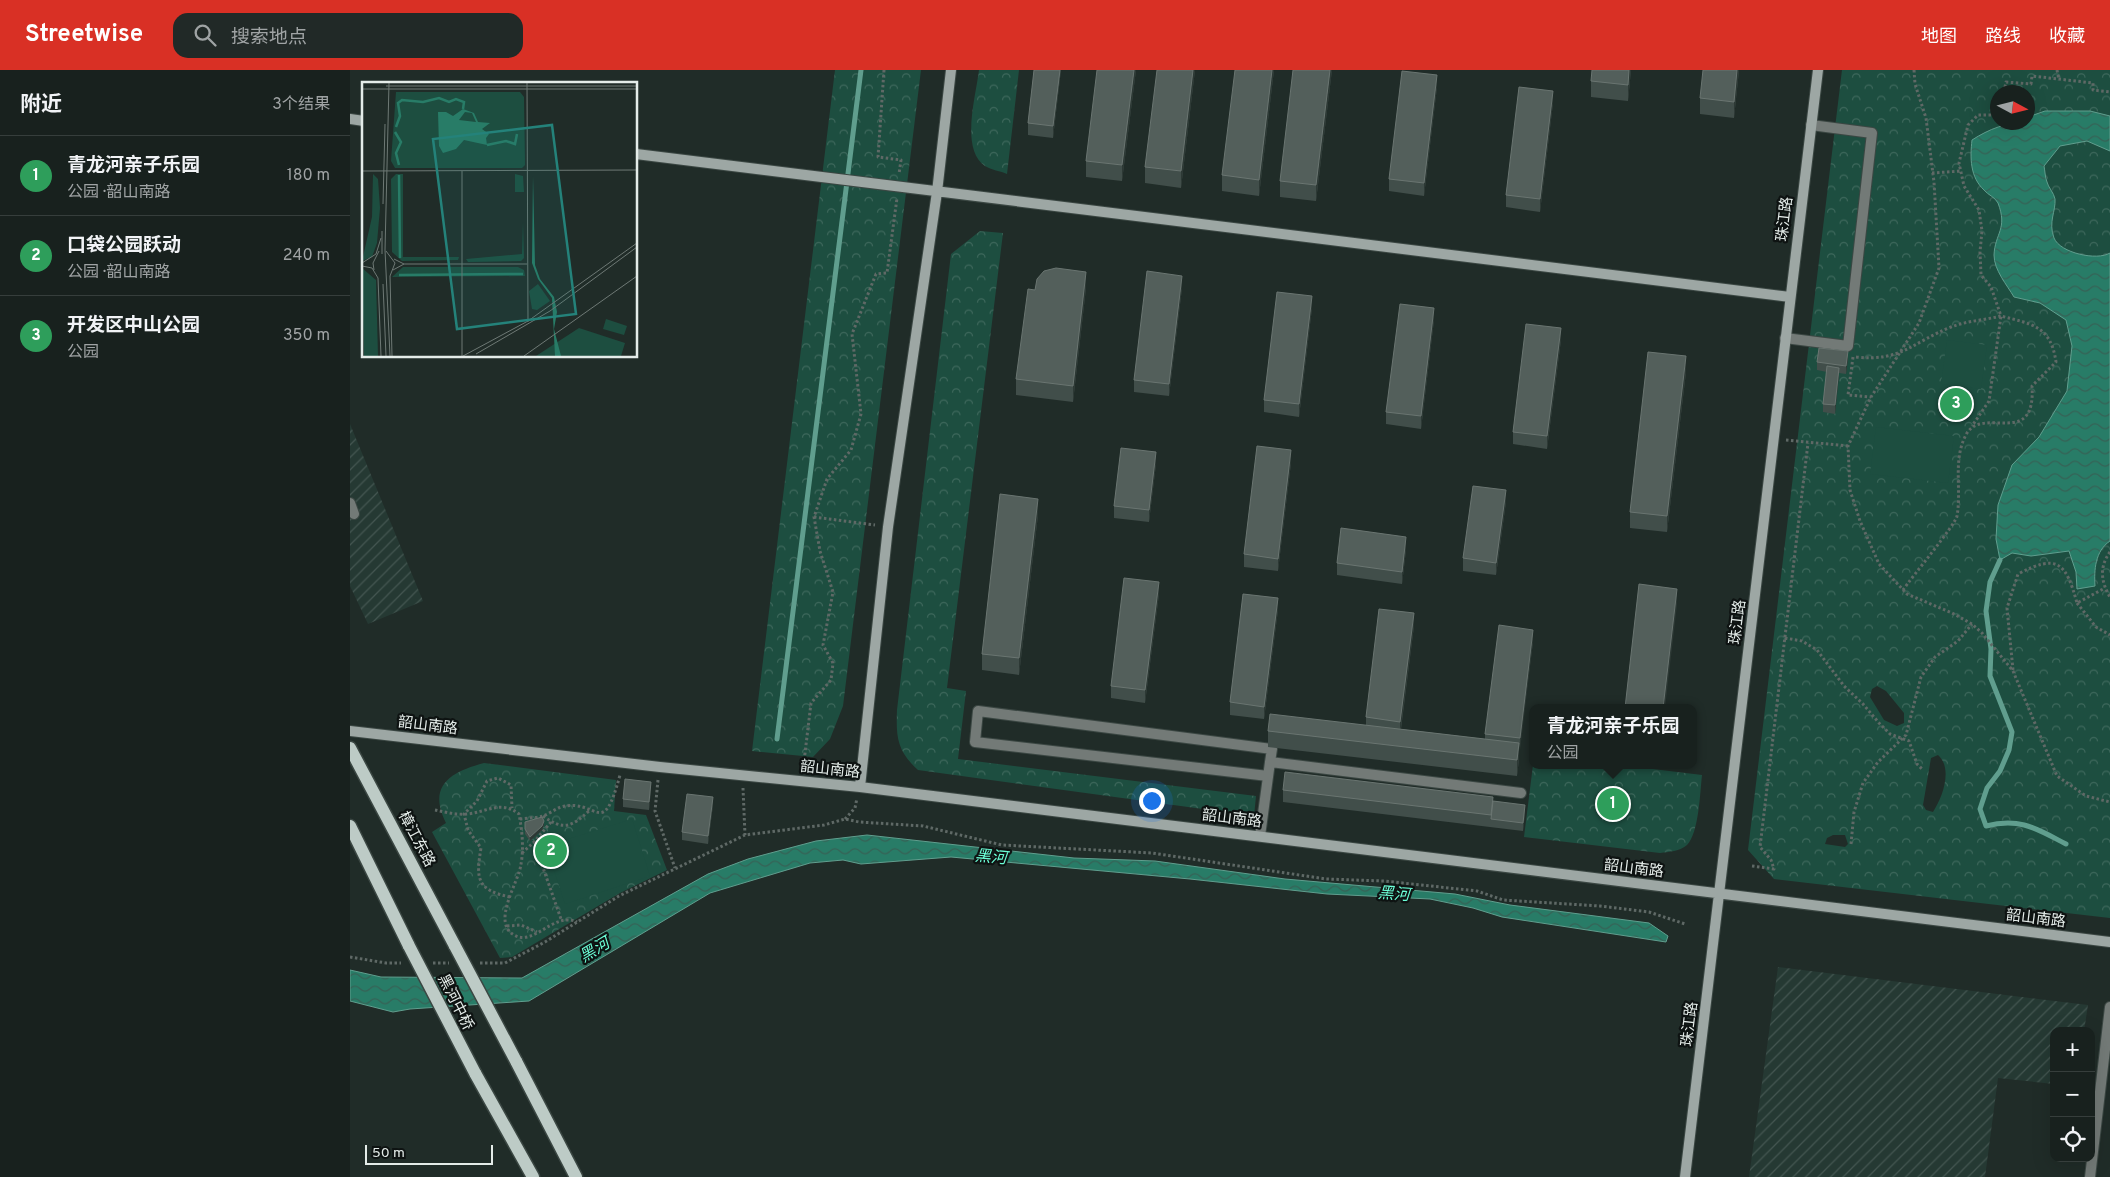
<!DOCTYPE html>
<html lang="zh">
<meta charset="utf-8">
<style>
:root{--surface:#18211e;--page:#212927;--text:#f1f3f6;--muted:#9fa3a4;--line:#363e3c;--accent:#d93025}
body{margin:0;font-family:Overpass,"Noto Sans SC",sans-serif;background:var(--page);color:var(--text)}
.controls{position:absolute;right:15px;bottom:15px;display:grid;overflow:hidden;border-radius:10px;box-shadow:0 5px 20px #0002}
.controls button{width:45px;height:45px;display:grid;place-items:center;padding:0;border:0;border-bottom:1px solid var(--line);background:var(--surface);color:var(--text);font:25px sans-serif}
.compass{position:absolute;left:1640px;top:15px;width:45px;height:45px;border-radius:50%;background:var(--surface);box-shadow:0 5px 20px #0002;rotate:97deg}
.scale{position:absolute;left:15px;bottom:12px;width:128px;box-sizing:border-box;padding-left:5px;border:2px solid #e4ece9;border-top:0;font-size:14px;line-height:18px;white-space:nowrap;color:#e4ece9;-webkit-text-stroke:4px #0e1312;paint-order:stroke}
.you{position:absolute;left:801px;top:730px;width:18px;height:18px;margin:-12px;border:4px solid #fff;border-radius:50%;background:#1a73e8;box-shadow:0 0 0 8px #1a73e833}
.badge{display:grid;place-items:center;width:32px;height:32px;border-radius:50%;background:var(--accent);color:#fff;font-size:16px;font-weight:700}
.pin{position:absolute;translate:-50% -50%;border:2px solid #fff;box-shadow:0 1px 5px #0006}
.popup{position:absolute;left:1179px;top:634px;width:168px;height:65px;box-sizing:border-box;display:grid;place-content:center;border-radius:10px;background:var(--surface);filter:drop-shadow(0 1px 4px #0005);font-size:16px;white-space:nowrap;color:var(--muted)}
.popup b{font-size:19px;color:var(--text)}
.popup::after{content:'';position:absolute;left:50%;top:100%;margin-left:-10px;border:10px solid transparent;border-top-color:var(--surface)}
.list{margin:0;padding:0;list-style:none}
h2{display:flex;justify-content:space-between;align-items:center;height:65px;margin:0;padding:0 20px;font-size:21px}
h2 small{font-size:16px;font-weight:400;color:var(--muted)}
.list li{display:grid;grid-template-columns:32px 1fr auto;gap:15px;align-items:center;box-sizing:border-box;height:80px;padding:0 20px;border-top:1px solid var(--line)}
.list b{display:block;font-size:19px;white-space:nowrap}
.list p{margin:0;font-size:16px;white-space:nowrap;color:var(--muted)}
.list em{font-size:16px;font-style:normal;color:var(--muted)}
.icon{flex:none;width:28px;height:28px;fill:none;stroke:currentColor;stroke-width:2;stroke-linecap:round;stroke-linejoin:round}
.map{position:relative;flex:none;width:1760px;height:1107px;overflow:hidden}
header{display:flex;align-items:center;gap:30px;box-sizing:border-box;height:70px;padding:0 25px;background:var(--accent);color:#fff}
header strong{font-size:24px}
nav{display:flex;gap:28px;margin-inline-start:auto;font-size:18px}
.search{width:350px;height:45px;background:var(--page);display:flex;align-items:center;gap:12px;box-sizing:border-box;padding:0 18px;border-radius:15px;color:var(--muted);font-size:19px}
main{display:flex}
aside{flex:1;background:var(--surface)}
.map>svg:first-child{display:block}
.industrial{fill:url(#industrial-furrows)}
.forest{fill:url(#forest-crowns);fill-rule:evenodd}
.pitch{fill:#1d4e40}
.water{fill:url(#water-waves);stroke:#609e8e}
.lines{fill:none;stroke-linecap:round;stroke-linejoin:round}
.stream{stroke:#609e8e;stroke-width:5}
.street-casing{stroke:#3b4743;stroke-width:12}
.secondary-casing{stroke:#3b4743;stroke-width:12}
.primary-casing{stroke:#3b4743;stroke-width:15}
.path{stroke:#5f6966;stroke-width:3;stroke-dasharray:2.5 2.5;stroke-linecap:butt}
.street{stroke:#737a77;stroke-width:10}
.secondary{stroke:#9da7a4;stroke-width:10}
.primary{stroke:#bdcbc6;stroke-width:12}
.primary-bridge-casing{stroke:#3b4743;stroke-width:15;stroke-linecap:butt}
.primary-bridge{stroke:#bdcbc6;stroke-width:12}
.wall{fill:#414e4a}
.shaded-wall{fill:#2d3935}
.building{fill:#535f5b;stroke:#6a7571}
.labels{text-anchor:middle;stroke-width:4.5;stroke-linejoin:round;paint-order:stroke}
.street-label{font-size:15px;fill:#e4ece9;stroke:#0e1312}
.water-label{font-size:16px;font-style:italic;fill:#6bfed6;stroke:#0e1312}
.inset-river{fill:none;stroke:#287c67;stroke-width:2.5}
.inset-road{fill:none;stroke:#6e7975;stroke-width:1}
.view{fill:#24827a;fill-opacity:0.15;stroke:#24827a;stroke-width:2.5}
.inset-edge{fill:none;stroke:#e4ece9;stroke-width:2.5}
</style>
<header>
<strong>Streetwise</strong>
<div class="search"><svg class="icon" aria-label="search" viewBox="0 0 24 24"><circle cx="10" cy="10" r="6"/><path d="M15 15l6 6"/></svg>搜索地点</div>
<nav><a>地图</a><a>路线</a><a>收藏</a></nav>
</header>
<main>
<aside>
<h2>附近<small>3个结果</small></h2>
<ul class="list">
<li><span class="badge" style="background:#2e9e5b">1</span><div><b>青龙河亲子乐园</b><p>公园 · 韶山南路</p></div><em>180 m</em></li>
<li><span class="badge" style="background:#2e9e5b">2</span><div><b>口袋公园·跃动</b><p>公园 · 韶山南路</p></div><em>240 m</em></li>
<li><span class="badge" style="background:#2e9e5b">3</span><div><b>开发区中山公园</b><p>公园</p></div><em>350 m</em></li>
</ul>
</aside>
<div class="map">
<svg width="1760" height="1107" viewBox="0 0 1760 1107">
<defs>
<pattern id="industrial-furrows" width="10" height="10" patternUnits="userSpaceOnUse" patternTransform="scale(1.25)"><rect width="10" height="10" fill="#253933"/><path d="M-1 1l2-2M0 10L10 0M9 11l2-2" fill="none" stroke="#445651"/></pattern>
<pattern id="forest-crowns" width="20" height="18" patternUnits="userSpaceOnUse" patternTransform="scale(1.25)"><rect width="20" height="18" fill="#1d4e40"/><path d="M2 6a3 3 0 1 1 6 0M12 15a3 3 0 1 1 6 0" fill="none" stroke="#3e685c"/></pattern>
<pattern id="water-waves" width="16" height="10" patternUnits="userSpaceOnUse" patternTransform="scale(1.25)"><rect width="16" height="10" fill="#287c67"/><path d="M0 5q4-4 8 0t8 0" fill="none" stroke="#366256"/></pattern>
</defs>
<rect width="100%" height="100%" fill="#202c28"/>
<path class="industrial" d="M0 354 73 531 18 554 0 516Z
M1428 897 1738 935 1734 961H1704V1014L1648 1008 1635 1107H1399Z"/>
<path class="forest" d="M485 0H571L493 636 480 669 463 687 402 681Z
M629 0H669L657 104C651 101 641 100 635 96 610 79 626 26 629 0Z
M1492 0H1760V848L1424 809 1398 780ZM1648 22H1678V52H1648ZM1527 616 1536 621 1554 643V653L1547 656 1534 650 1520 627 1522 619ZM1588 685C1603 698 1593 727 1583 742L1576 740 1573 735 1581 688ZM1483 765H1495L1498 774 1495 777 1475 774 1477 768Z
M630 161 653 163 597 618 616 621 608 689 906 726 904 746 568 700C547 681 546 667 547 640L601 184Z
M134 693 266 710 264 741 296 745 317 800 270 823 162 887 150 888 82 762 96 753C77 715 101 702 134 693Z
M1183 695H1270L1352 705C1350 722 1349 763 1337 775 1330 781 1319 782 1310 783L1174 767Z"/>
<path class="pitch" d="M1597 270 1637 275 1631 319 1591 314Z
M1526 357 1604 366 1598 413 1520 404Z
M282 749 300 806 215 834 196 776Z"/>
<path class="water" d="M1695 41H1740L1760 46V81L1737 71 1710 76 1694 96C1695 101 1695 107 1697 112 1698 117 1704 123 1705 129 1706 141 1698 152 1704 168 1710 183 1747 191 1760 183V471C1745 481 1744 500 1745 516L1727 519 1726 502 1719 481 1681 486 1662 483 1650 490 1646 469 1648 435 1662 395 1689 367 1717 321 1722 276 1716 250 1690 233 1664 227C1657 215 1644 200 1644 185 1645 163 1658 159 1648 133 1645 127 1638 125 1634 120 1620 107 1620 88 1622 70 1639 59 1657 52 1678 52V47Z
M517 765 724 788 805 791 935 809 1105 824 1160 835 1299 853 1318 866 1316 872 1152 847 1123 838 1080 829 977 824 840 809 601 787 511 794 493 790 460 793 360 823 179 931 60 939 43 942 0 931V900L31 907 172 908 358 804 398 789 466 771Z"/>
<g class="lines">
<path class="stream" d="M1650 490 1640 512 1636 541 1641 579 1640 606 1662 662 1659 680 1650 701 1637 718 1630 739 1636 756C1670 747 1687 759 1716 774
M427 669 511 0"/>
<g class="street-casing">
<path id="street" d="M1435 268 1498 276 1522 63 1461 55
M0 433 4 444
M918 706 625 672 628 641 922 679 920 692
M910 766 920 692 1171 723
M1740 1107 1760 937"/>
</g>
<g class="secondary-casing">
<path id="secondary" d="M0 49 14 51
M286 84 1440 227
M0 661 310 697 510 717 1760 872
M510 717 538 457 587 122 601 0
M1335 1107 1468 0"/>
</g>
<g class="primary-casing">
<path id="primary" d="M0 678 105 876
M0 756 59 876
M166 991 226 1107
M125 1003 183 1107"/>
</g>
<path class="path" d="M534 0 528 87 551 90 549 104
M1564 0 1565 14 1576 48 1584 112 1589 198 1569 253 1521 327 1498 376 1500 420 1510 451 1529 494 1557 524 1602 543 1622 554 1632 563 1663 601 1707 706 1736 726 1760 732
M1707 0 1709 10
M1654 22 1656 12 1681 14 1682 6 1743 13V20L1760 22
M1582 103 1611 101
M1503 287 1498 325 1521 327
M1506 287C1551 292 1563 272 1601 257 1616 251 1635 250 1651 246L1641 217 1631 205 1630 182 1632 161 1629 140 1614 116 1609 93 1618 55 1628 45H1648
M1436 370 1498 376
M464 447 525 455
M1760 482C1749 497 1751 512 1760 527
M1553 520C1561 508 1606 454 1607 446 1612 418 1602 389 1617 363 1634 336 1686 379 1682 316L1706 292C1701 256 1682 254 1651 246L1639 331 1622 356
M1727 533 1746 557 1760 565
M1435 568 1452 571 1467 580 1494 616 1513 634 1529 653 1540 664 1559 671 1567 694 1573 700
M1663 600 1657 538 1668 504C1708 483 1716 493 1727 533L1755 518
M453 700 461 633 481 610 483 593 473 575 483 522 470 481 464 447 477 409 501 380 511 344 502 264 526 204 537 203 547 128
M308 710 305 741 325 798
M393 718 395 765
M85 740C95 742 106 745 117 744 137 742 151 730 169 744 172 760 174 778 171 794 169 812 141 852 164 865 184 877 204 841 227 852
M193 746C214 761 221 757 239 741
M170 749C177 748 186 748 193 746 199 744 205 739 211 737 248 727 252 772 270 705
M495 749 505 738 507 728
M201 752 184 772 211 849
M1501 774 1504 742 1513 713 1528 692 1556 665 1571 607 1585 587 1608 571 1622 554
M172 783 184 772
M1402 796 1424 799 1421 790 1410 777 1458 373
M160 827C126 820 126 808 131 778L118 760 114 744 127 731 137 711 148 708 161 715 162 738
M157 856 171 855 187 862
M0 887 36 893H51
M83 893H99
M130 893H155L195 872 269 826 395 765 474 755 495 749 509 752 573 756 652 775 802 783 976 809 1034 811 1127 821 1153 830 1250 836 1299 842 1335 854"/>
<use href="#street" class="street"/>
<use href="#secondary" class="secondary"/>
<use href="#primary" class="primary"/>
<g class="primary-bridge-casing">
<path id="primary-bridge" d="M59 876 125 1003
M105 876 166 991"/>
</g>
<use href="#primary-bridge" class="primary-bridge"/>
</g>
<path class="wall" d="M684 0H711L703 68 678 65V53Z
M786 0 772 111 736 107V91Z
M845 0 831 118 795 113V97Z
M924 0 909 126 872 121V105Z
M982 0 966 131 930 127V111Z
M1281 0 1278 31 1241 27V11Z
M1389 0 1384 48 1350 44V28Z
M1087 17 1074 126 1039 121V109Z
M1203 33 1190 142 1156 137V125Z
M736 218 723 332 666 325V309L685 220Z
M832 218 819 326 784 322V310Z
M962 238 949 347 914 342V330Z
M1084 250 1071 359 1036 354V342Z
M1211 270 1197 379 1163 374V362Z
M1498 289 1496 304 1489 303 1485 344 1473 342V334L1477 302 1467 300V292Z
M1336 302 1317 462 1280 458V442Z
M941 393 928 501 894 497V484Z
M806 394 799 452 764 448V436Z
M1156 432 1146 505 1113 501V488Z
M688 445 669 605 632 600V584Z
M1056 480 1052 514 987 505V493Z
M809 524 795 633 761 628V616Z
M928 540 914 649 880 645V632Z
M1064 556 1051 659 1135 669V664L1183 572 1169 680V689L1167 706 918 677V661L1016 655V647Z
M301 720 299 740 273 737V729Z
M933 720 1143 731 1175 743 1173 761 933 732Z
M363 735 358 774 332 770V762Z
M175 752 194 755 192 760 180 771 175 764Z"/>
<path class="shaded-wall" d="M710 0H711L703 68V56Z
M784 0H786L772 111V95Z
M843 0H845L831 118V101Z
M922 0H924L909 126V110Z
M980 0H982L966 131V115Z
M1279 0H1281L1278 31V15Z
M1387 0H1389L1384 48V32Z
M1087 5V17L1074 126V113Z
M1203 21V33L1190 142V129Z
M736 202V218L723 332V316Z
M832 206V218L819 326V314Z
M962 226V238L949 347V334Z
M1084 238V250L1071 359V346Z
M1211 258V270L1197 379V366Z
M1498 281V289L1496 304V296Z
M1336 286V302L1317 462V446Z
M1489 298V306L1485 344V335Z
M941 380V393L928 501V489Z
M806 382V394L799 452V440Z
M1156 420V432L1146 505V493Z
M688 429V445L669 605V588Z
M1056 467V480L1052 514V502Z
M809 512V524L795 633V620Z
M1327 519V535L1315 638H1313Z
M928 528V540L914 649V637Z
M1064 543V556L1050 664V652Z
M1183 560V572L1170 680V668Z
M1169 673V689L1167 706V690Z
M301 712V720L299 740V732Z
M363 727V735L358 774V766Z
M1175 735V743L1173 761V753Z
M194 751V755L192 760 180 771V767Z"/>
<path class="building" d="M684 0H710L703 56 678 53Z
M747 0H784L772 95 736 91Z
M807 0H843L831 101 795 97Z
M885 0H922L909 110 872 105Z
M943 0H980L966 115 930 111Z
M1242 0H1279L1278 15 1241 11Z
M1353 0H1387L1384 32 1350 28Z
M1052 1 1087 5 1074 113 1039 109Z
M1169 17 1203 21 1190 129 1156 125Z
M706 198 736 202 723 316 666 309 678 219 685 220 687 209 694 201Z
M797 201 832 206 819 314 784 310Z
M927 222 962 226 949 334 914 330Z
M1050 234 1084 238 1071 346 1036 342Z
M1176 254 1211 258 1197 366 1163 362Z
M1469 278 1498 281 1496 296 1467 292Z
M1298 282 1336 286 1317 446 1280 442Z
M1477 296 1489 298 1485 335 1473 334Z
M907 376 941 380 928 489 894 484Z
M771 378 806 382 799 440 764 436Z
M1123 416 1156 420 1146 493 1113 488Z
M650 424 688 429 669 588 632 584Z
M991 458 1056 467 1052 502 987 493Z
M774 508 809 512 795 620 761 616Z
M1289 514 1327 519 1313 638H1275Z
M893 524 928 528 914 637 880 632Z
M1029 539 1064 543 1050 652 1016 647Z
M1149 555 1183 560 1170 668 1135 664Z
M920 644 1169 673 1167 690 918 661Z
M935 702 1143 727 1141 745 933 720Z
M275 709 301 712 299 732 273 729Z
M337 724 363 727 358 766 332 762Z
M1143 731 1175 735 1173 753 1141 749Z
M192 747 194 751 192 756 180 767 175 759V752Z"/>
<g class="labels">
<g class="street-label">
<text transform="translate(1434 149) rotate(-83)" y="5">珠江路</text>
<text transform="translate(1387 552) rotate(-83)" y="5">珠江路</text>
<text transform="translate(78 655) rotate(7)" y="5">韶山南路</text>
<text transform="translate(480 699) rotate(6)" y="5">韶山南路</text>
<text transform="translate(882 748) rotate(7)" y="5">韶山南路</text>
<text transform="translate(67 769) rotate(62)" y="5">樟江东路</text>
<text transform="translate(1284 798) rotate(7)" y="5">韶山南路</text>
<text transform="translate(1686 848) rotate(7)" y="5">韶山南路</text>
<text transform="translate(106 932) rotate(63)" y="5">黑河中桥</text>
<text transform="translate(1339 954) rotate(-83)" y="5">珠江路</text>
</g>
<g class="water-label">
<text transform="translate(641 786) rotate(5)" y="6">黑河</text>
<text transform="translate(1044 823) rotate(4)" y="6">黑河</text>
<text transform="translate(244 879) rotate(-31)" y="6">黑河</text>
</g>
</g>
<g transform="translate(12 12)">
<rect width="275" height="275" fill="#202c28"/>
<path d="M34 10H158L162 15 163 83 160 86H33L29 79ZM11 92 16 97 18 126 15 161 10 175 0 179 10 135ZM34 92H41V175H97L96 178 40 179 30 170 29 97ZM153 92 161 94 162 110H153ZM161 140 162 176 159 179 106 180 104 177 160 172ZM41 185H156L162 188 163 194 30 195ZM0 186 14 198 16 274H2ZM176 202 188 219 175 228 170 227 167 209ZM217 246 263 261 259 274H174Z" fill="#1d4e40"/>
<path d="M244 237 265 244 262 253 241 247Z" fill="#1d4e40"/>
<path d="M101 27 112 31 116 40 128 41 120 47 127 52 124 56 125 63 102 58 94 67 81 71 77 64 76 30H84L91 34ZM103 30 110 31 114 40 97 38ZM171 94 173 183 178 197 192 215 195 230 192 247 199 274H193L190 216 176 197 170 181Z" fill="#287c67" fill-rule="evenodd"/>
<path class="inset-river" d="M34 45 38 34 36 21 40 18 61 20 77 16 87 20 94 17 102 20 101 27M33 50 39 60 34 71 37 83M125 63 144 59 153 62 155 52M37 93 38 176M37 193 161 192"/>
<path class="inset-road" d="M27 1 23 168 28 274M165 1 166 240M24 4H275M0 7H275M0 89 275 88M21 122 23 42M24 169 33 181 28 194 30 274M20 172V149M0 181 14 172 19 156M42 182H165M0 184 10 186 16 196 19 274M12 188 11 181 17 169M31 188 42 182 32 177M21 202 24 274M114 272 188 229 275 165M100 274V89M101 274 166 239 275 161M162 274 275 194"/>
<path class="view" d="M190 43 214 232 95 247 71 57Z"/>
<rect width="275" height="275" class="inset-edge"/>
</g>
</svg>
<div class="controls">
<button>+</button>
<button>−</button>
<button><svg class="icon" aria-label="locate" viewBox="0 0 24 24"><circle cx="12" cy="12" r="6"/><path d="M12 2v4M12 18v4M2 12h4M18 12h4"/></svg></button>
</div>
<svg class="compass" viewBox="-18 -18 36 36"><path d="M0-13l5 13h-10z" fill="#e53935"/><path d="M0 13l5-13h-10z" fill="#9fa3a4"/></svg>
<div class="scale">50 m</div>
<div class="you"></div>
<div class="pin badge" style="left:1263px;top:734px;background:#2e9e5b">1</div>
<div class="popup"><b>青龙河亲子乐园</b>公园</div>
<div class="pin badge" style="left:201px;top:781px;background:#2e9e5b">2</div>
<div class="pin badge" style="left:1606px;top:334px;background:#2e9e5b">3</div>
</div>
</main>
